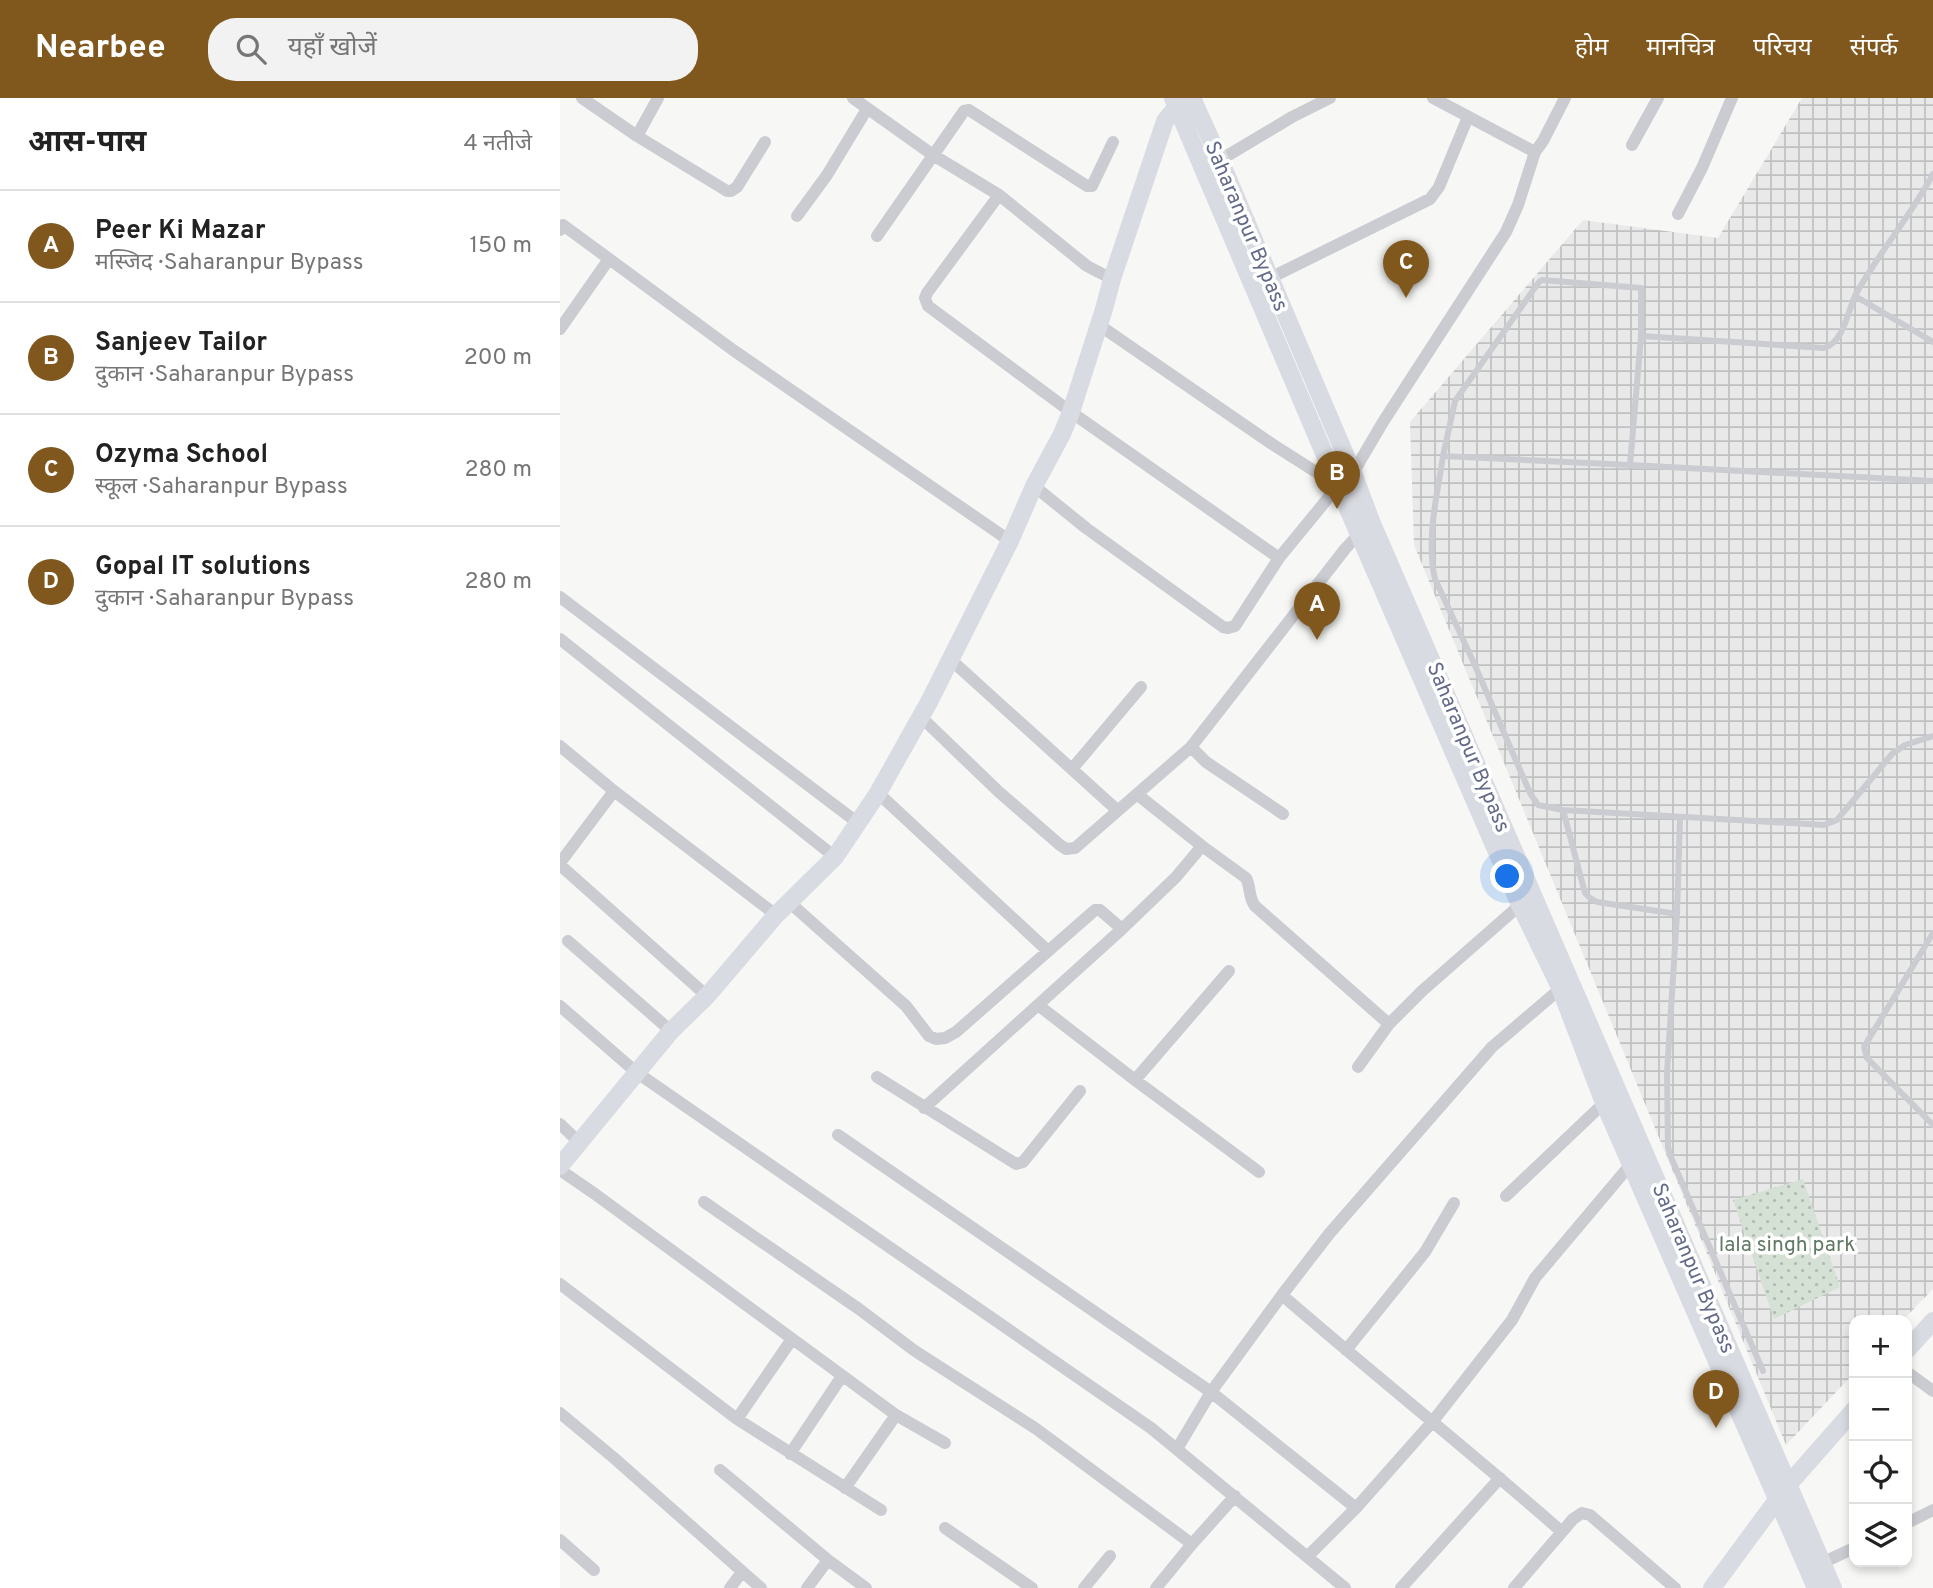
<!DOCTYPE html>
<html lang="hi">
<meta charset="utf-8">
<style>
:root{--surface:#fff;--page:#f2f2f2;--text:#222;--muted:#767676;--line:#e0e0e0;--accent:#80581e}
body{margin:0;font-family:Overpass,"Noto Sans Devanagari",sans-serif;background:var(--page);color:var(--text)}
.controls{position:absolute;right:21px;bottom:21px;display:grid;overflow:hidden;border-radius:14px;box-shadow:0 4px 10px #0003}
.controls button{width:63px;height:63px;display:grid;place-items:center;padding:0;border:0;border-bottom:2px solid var(--line);background:var(--surface);color:var(--text);font:35px sans-serif}
.you{position:absolute;left:948px;top:779px;width:24px;height:24px;margin:-18px;border:5px solid #fff;border-radius:50%;background:#1a73e8;box-shadow:0 0 0 10px #1a73e833}
.badge{display:grid;place-items:center;width:46px;height:46px;border-radius:50%;background:var(--accent);color:#fff;font-size:23px;font-weight:700}
.pin{position:absolute;translate:-50% -58px;filter:drop-shadow(0 2px 4px #0008)}
.pin::after{content:'';position:absolute;top:37px;width:24px;height:21px;background:inherit;clip-path:polygon(0 0,100% 0,50% 100%)}
.list{margin:0;padding:0;list-style:none}
h2{display:flex;justify-content:space-between;align-items:center;height:91px;margin:0;padding:0 28px;font-size:30px}
h2 small{font-size:23px;font-weight:400;color:var(--muted)}
.list li{display:grid;grid-template-columns:46px 1fr auto;gap:21px;align-items:center;box-sizing:border-box;height:112px;padding:0 28px;border-top:2px solid var(--line)}
.list b{display:block;font-size:26px;white-space:nowrap}
.list p{margin:0;font-size:23px;white-space:nowrap;color:var(--muted)}
.list em{font-size:23px;font-style:normal;color:var(--muted)}
.icon{flex:none;width:38px;height:38px;fill:none;stroke:currentColor;stroke-width:2;stroke-linecap:round;stroke-linejoin:round}
.map{position:relative;flex:none;width:1373px;height:1490px;overflow:hidden}
header{display:flex;align-items:center;gap:42px;box-sizing:border-box;height:98px;padding:0 35px;background:var(--accent);color:#fff}
header strong{font-size:33px}
nav{display:flex;gap:38px;margin-inline-start:auto;font-size:24px}
.search{width:490px;height:63px;background:var(--page);display:flex;align-items:center;gap:18px;box-sizing:border-box;padding:0 24px;border-radius:28px;color:var(--muted);font-size:26px}
main{display:flex}
aside{flex:1;background:var(--surface)}
.map>svg:first-child{display:block}
.industrial{fill:url(#industrial-grid)}
.park{fill:url(#park-dots)}
.lines{fill:none;stroke-linecap:round;stroke-linejoin:round}
.lane{stroke:#caccd1;stroke-width:6}
.street{stroke:#caccd1;stroke-width:12}
.secondary{stroke:#d9dbe2;stroke-width:18}
.labels{text-anchor:middle;stroke-width:7;stroke-linejoin:round;paint-order:stroke}
.street-label{font-size:21px;fill:#646b89;stroke:#fff}
.park-label{font-size:21px;fill:#607a64;stroke:#fff}
</style>
<header>
<strong>Nearbee</strong>
<div class="search"><svg class="icon" aria-label="search" viewBox="0 0 24 24"><circle cx="10" cy="10" r="6"/><path d="M15 15l6 6"/></svg>यहाँ खोजें</div>
<nav><a>होम</a><a>मानचित्र</a><a>परिचय</a><a>संपर्क</a></nav>
</header>
<main>
<aside>
<h2>आस-पास<small>4 नतीजे</small></h2>
<ul class="list">
<li><span class="badge">A</span><div><b>Peer Ki Mazar</b><p>मस्जिद · Saharanpur Bypass</p></div><em>150 m</em></li>
<li><span class="badge">B</span><div><b>Sanjeev Tailor</b><p>दुकान · Saharanpur Bypass</p></div><em>200 m</em></li>
<li><span class="badge">C</span><div><b>Ozyma School</b><p>स्कूल · Saharanpur Bypass</p></div><em>280 m</em></li>
<li><span class="badge">D</span><div><b>Gopal IT solutions</b><p>दुकान · Saharanpur Bypass</p></div><em>280 m</em></li>
</ul>
</aside>
<div class="map">
<svg width="1373" height="1490" viewBox="0 0 1373 1490">
<defs>
<pattern id="industrial-grid" width="8" height="8" patternUnits="userSpaceOnUse" patternTransform="scale(1.75)"><rect width="8" height="8" fill="#e8e9e8"/><path d="M0 4h8M4 0v8" fill="none" stroke="#c0c1c2"/></pattern>
<pattern id="park-dots" width="8" height="8" patternUnits="userSpaceOnUse" patternTransform="scale(1.75)"><rect width="8" height="8" fill="#d6e1d5"/><path d="M2 2h.1M6 6h.1" fill="none" stroke="#b1bab3" stroke-width="1.8" stroke-linecap="round"/></pattern>
</defs>
<rect width="100%" height="100%" fill="#f7f8f5"/>
<path class="industrial" d="M1242 0H1373V1191L1343 1222H1294V1275L1226 1347 854 447 850 324 1023 122 1158 140Z"/>
<path class="park" d="M1243 1081 1280 1189 1214 1221 1173 1102Z"/>
<g class="lines">
<path class="lane" d="M1373 76C1351 118 1319 154 1296 196 1287 213 1285 243 1264 250L1081 238 1070 367 1373 383
M1295 198 1373 244
M883 358 895 303 979 184 982 182 1081 190V238
M1070 367 883 358C877 398 866 441 875 481L913 563 970 695 978 707 1003 712 1264 727 1277 722 1332 656 1345 647 1373 638
M1003 712 1025 795 1030 800 1037 804 1117 816
M1120 720 1117 816 1107 975 1108 1049 1110 1057 1203 1273
M1373 835 1304 949 1307 960 1373 1027"/>
<path class="street" d="M22 0 77 38 167 93H171L177 89 205 44
M293 0 373 57 439 97 527 168 552 181
M873 0 975 54
M77 38 98 0
M1072 47 1098 0
M660 62 732 19 770 0
M439 97 367 195 365 200 368 208 511 314 719 460
M1118 116 1142 70 1172 0
M237 118 267 77 307 11
M0 132 3 127 173 252 450 443
M317 138 404 13 409 12 527 88H532L553 44
M710 180 870 101 879 89 908 19
M0 231 49 161
M793 375 823 324 946 134 958 107 975 54 983 43 1005 0
M474 388 526 430 663 529 668 530 675 528 719 460 778 388 712 346 539 227
M0 499 298 725
M0 541 275 759
M390 561 557 712
M361 619 439 694 500 747 506 751 515 750 631 649 785 451 800 435
M0 648 54 693 216 817
M631 649 646 664 723 716
M512 671 581 589
M318 695 488 853
M578 697 642 748 686 780C691 789 688 799 695 808L829 926
M0 765 54 693
M0 767 147 898
M229 804 346 908 369 938 376 941 385 940 396 934 535 812H540L562 831
M8 843 111 933
M478 907 575 982 699 1074
M0 908 76 974 591 1330 785 1490
M798 969 829 926 862 893 960 807
M317 979 456 1066 463 1064 520 993
M575 982 669 873
M364 1010 562 831 616 779 642 748
M0 1026 20 1045
M278 1037 651 1294 796 1410
M0 1072 35 1096 336 1317 385 1345
M946 1098 1044 1005
M144 1104 299 1211 355 1253 475 1330 632 1446
M0 1186 177 1321 321 1412
M722 1197C814 1277 910 1353 1002 1434
M786 1252 865 1154 894 1105
M1347 1274 1373 1293
M0 1315 54 1360 201 1490
M177 1321 232 1241
M617 1351 651 1294 722 1197 769 1136 932 949 1000 891
M230 1356 282 1278
M160 1372 268 1462 306 1490
M285 1390 336 1317
M1347 1425 1373 1412
M385 1430 472 1490
M0 1442 34 1472
M748 1458 796 1410 873 1323 952 1222 975 1180 1071 1066
M1262 1465 1294 1450
M170 1490 182 1474
M247 1490 268 1462
M524 1490 550 1458
M596 1490 632 1446 675 1398
M841 1490 940 1380
M954 1490 1013 1421 1022 1415 1030 1417 1115 1490"/>
<path class="secondary" d="M613 0 778 388 960 807 999 887 1044 1005 1256 1490
M632 0 660 62 793 375 811 423 1273 1490
M0 1068 111 933 147 898 216 817 275 759 318 695 369 604 450 443 474 388 502 336 511 314 544 211 552 181 605 23 617 8 626 4
M1347 1252 1373 1223
M1152 1490 1228 1387 1294 1312"/>
</g>
<g class="labels">
<g class="street-label">
<text transform="translate(687 128) rotate(67)" y="7">Saharanpur Bypass</text>
<text transform="translate(909 649) rotate(67)" y="7">Saharanpur Bypass</text>
<text transform="translate(1134 1170) rotate(67)" y="7">Saharanpur Bypass</text>
</g>
<g class="park-label">
<text x="1227" y="1153">lala singh park</text>
</g>
</g>
</svg>
<div class="controls">
<button>+</button>
<button>−</button>
<button><svg class="icon" aria-label="locate" viewBox="0 0 24 24"><circle cx="12" cy="12" r="6"/><path d="M12 2v4M12 18v4M2 12h4M18 12h4"/></svg></button>
<button><svg class="icon" aria-label="layers" viewBox="0 0 24 24"><path d="M12 4l9 5-9 5-9-5zM3 14l9 5 9-5"/></svg></button>
</div>
<div class="you"></div>
<div class="pin badge" style="left:757px;top:542px">A</div>
<div class="pin badge" style="left:777px;top:411px">B</div>
<div class="pin badge" style="left:846px;top:200px">C</div>
<div class="pin badge" style="left:1156px;top:1330px">D</div>
</div>
</main>
